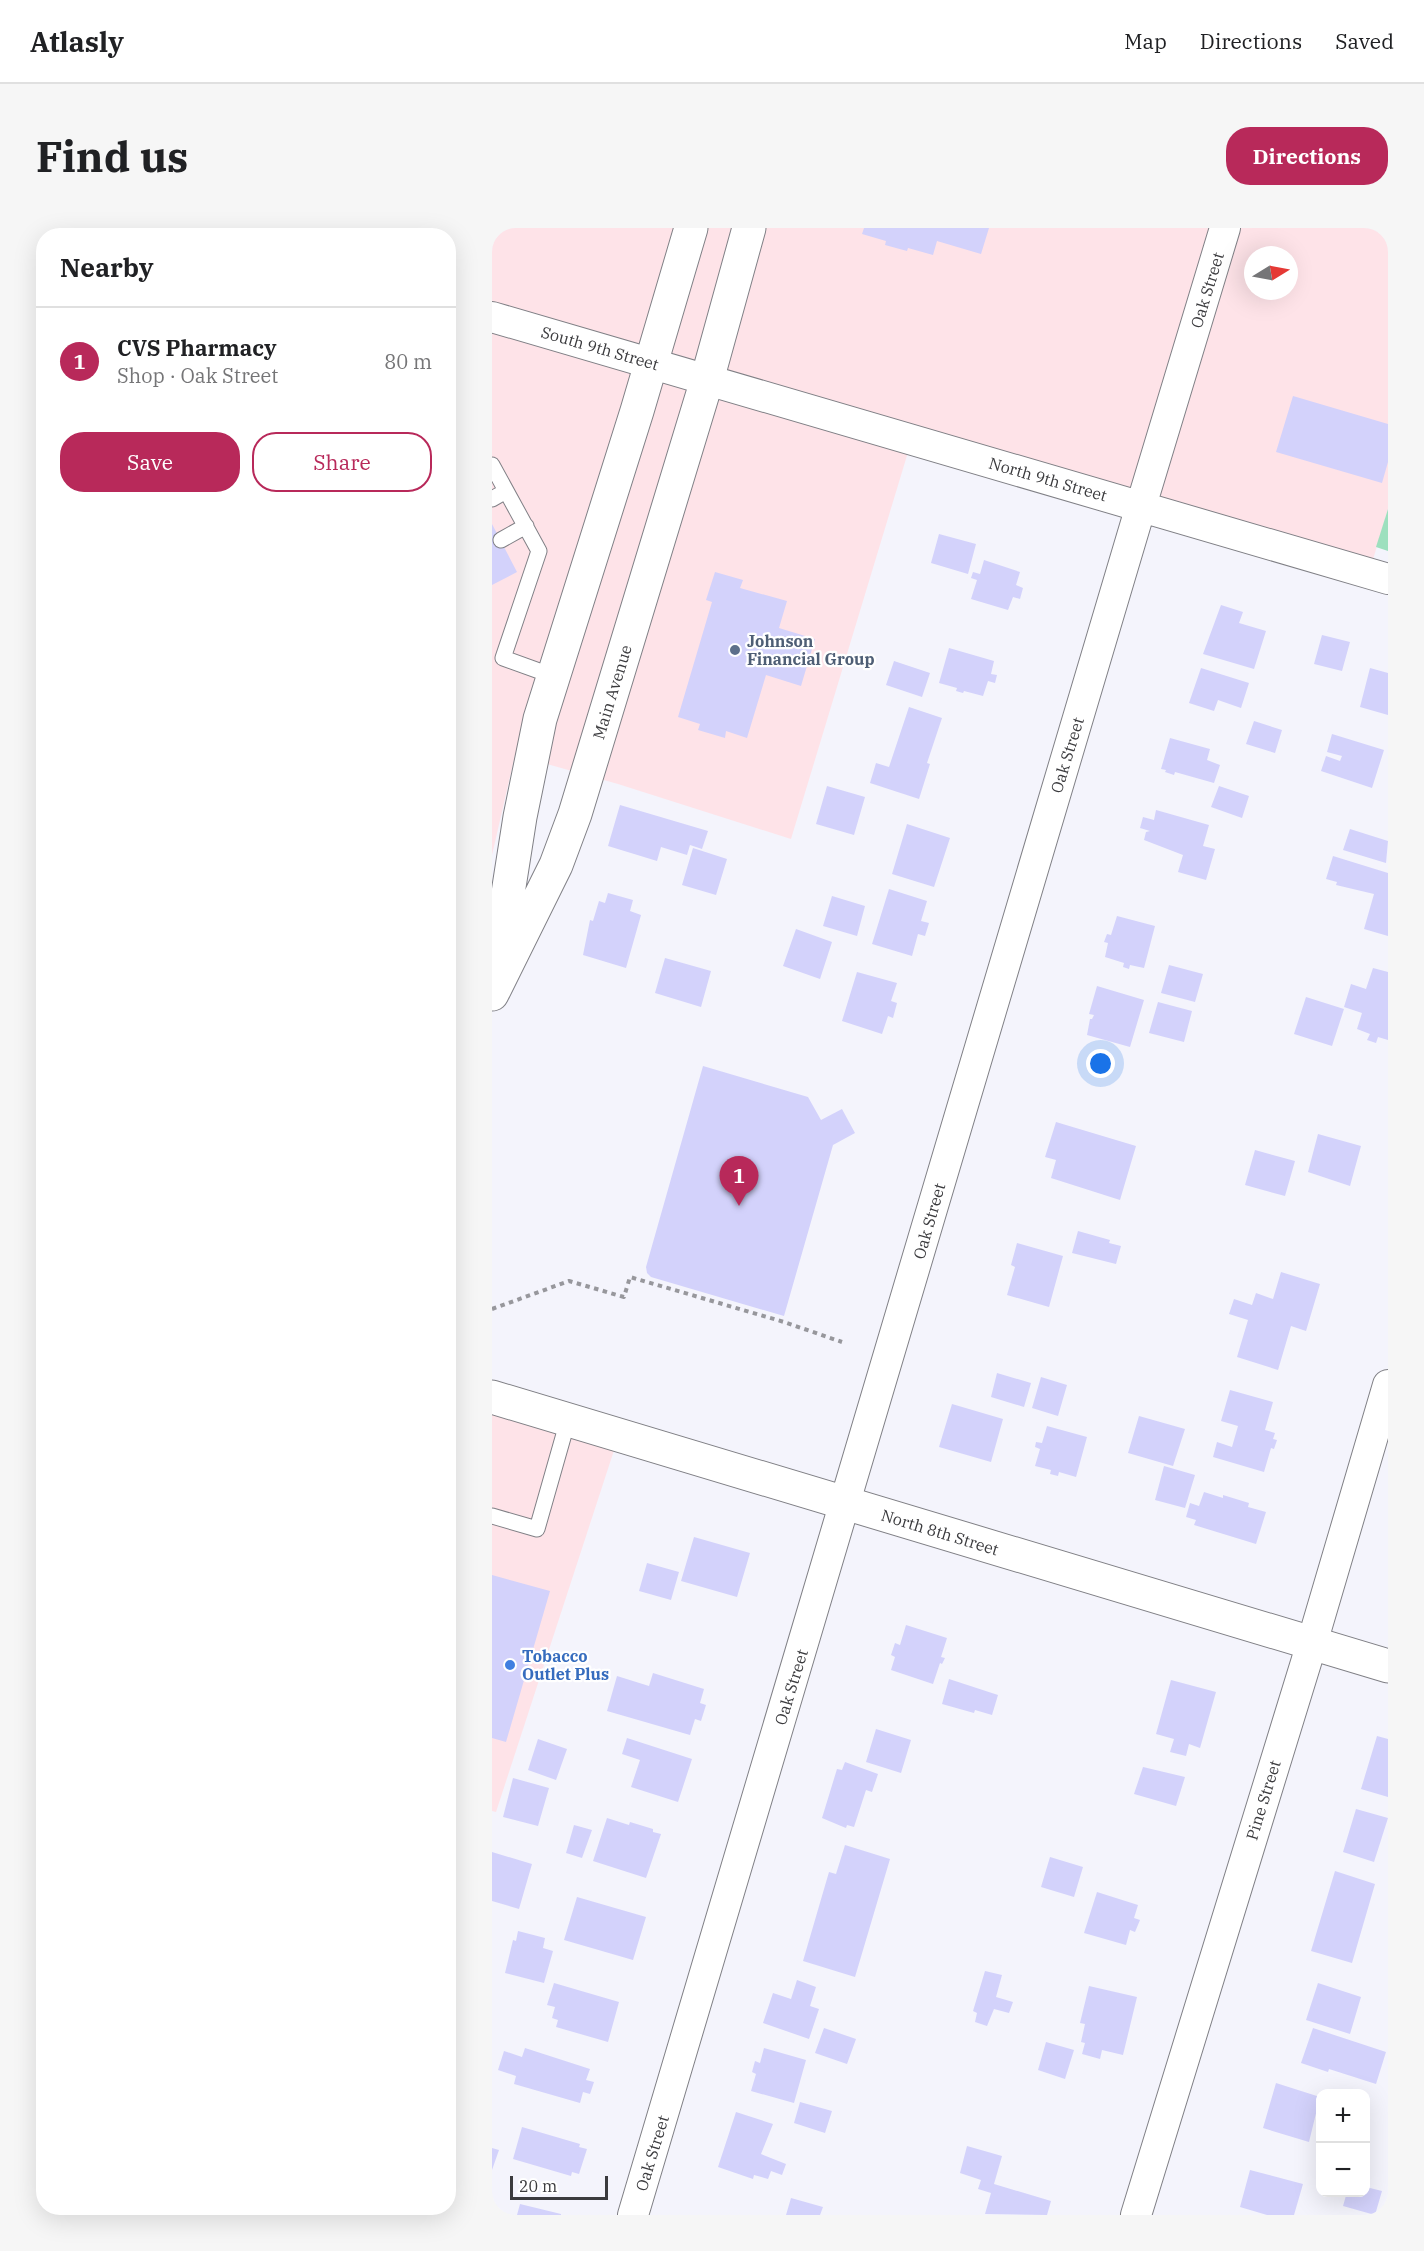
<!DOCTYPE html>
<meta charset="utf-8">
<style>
:root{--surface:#fff;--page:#f6f6f6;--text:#202124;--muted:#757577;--line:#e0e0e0;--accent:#b8295a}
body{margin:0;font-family:"IBM Plex Serif",serif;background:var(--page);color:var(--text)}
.controls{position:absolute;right:18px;bottom:18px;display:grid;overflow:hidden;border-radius:12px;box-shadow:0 6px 24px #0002}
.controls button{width:54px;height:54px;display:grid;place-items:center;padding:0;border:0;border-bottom:2px solid var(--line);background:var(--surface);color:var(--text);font:30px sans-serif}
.compass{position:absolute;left:752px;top:18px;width:54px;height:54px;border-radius:50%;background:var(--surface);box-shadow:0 6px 24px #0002;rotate:80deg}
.scale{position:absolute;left:18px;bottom:15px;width:98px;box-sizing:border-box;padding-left:6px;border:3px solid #3b3b3e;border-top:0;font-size:16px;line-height:21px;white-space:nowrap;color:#3b3b3e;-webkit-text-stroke:4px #fff;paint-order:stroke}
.you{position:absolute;left:609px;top:836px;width:21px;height:21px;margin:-15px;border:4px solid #fff;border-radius:50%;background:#1a73e8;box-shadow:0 0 0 9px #1a73e833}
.badge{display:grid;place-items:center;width:39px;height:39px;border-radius:50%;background:var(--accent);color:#fff;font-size:20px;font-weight:700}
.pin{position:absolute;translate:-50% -50px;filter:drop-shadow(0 2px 3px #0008)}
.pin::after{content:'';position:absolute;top:32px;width:21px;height:18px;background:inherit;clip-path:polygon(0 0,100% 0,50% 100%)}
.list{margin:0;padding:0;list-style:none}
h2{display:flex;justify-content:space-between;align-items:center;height:78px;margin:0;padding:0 24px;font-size:26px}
h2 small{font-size:20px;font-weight:400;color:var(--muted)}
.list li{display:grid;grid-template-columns:39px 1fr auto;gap:18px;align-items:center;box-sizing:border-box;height:108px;padding:0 24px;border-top:2px solid var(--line)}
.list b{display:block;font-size:22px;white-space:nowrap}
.list p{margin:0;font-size:20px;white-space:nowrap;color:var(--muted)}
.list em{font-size:20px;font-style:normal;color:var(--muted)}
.actions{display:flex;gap:12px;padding:18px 24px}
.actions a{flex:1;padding:14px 0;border:2px solid var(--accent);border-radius:24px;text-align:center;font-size:21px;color:var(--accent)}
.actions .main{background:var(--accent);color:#fff}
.map{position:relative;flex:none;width:896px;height:1987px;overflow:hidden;border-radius:24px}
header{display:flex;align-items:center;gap:36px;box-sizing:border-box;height:84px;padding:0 30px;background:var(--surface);border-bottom:2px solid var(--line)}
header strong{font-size:28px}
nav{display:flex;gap:33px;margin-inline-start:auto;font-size:21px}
.intro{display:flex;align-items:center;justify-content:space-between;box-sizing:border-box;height:144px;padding:0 36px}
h1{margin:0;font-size:42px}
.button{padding:15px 27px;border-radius:24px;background:var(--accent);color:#fff;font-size:21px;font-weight:700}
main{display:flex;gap:36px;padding:0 36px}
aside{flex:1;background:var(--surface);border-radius:24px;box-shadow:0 6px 24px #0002}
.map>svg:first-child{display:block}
.commercial{fill:#fee3e8;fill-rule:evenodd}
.green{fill:#9de0be}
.building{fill:#d3d2fb}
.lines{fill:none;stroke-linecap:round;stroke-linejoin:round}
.lane-casing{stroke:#808086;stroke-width:17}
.street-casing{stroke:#808086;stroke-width:32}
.secondary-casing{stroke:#808086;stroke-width:35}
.path{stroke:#97979c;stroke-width:4;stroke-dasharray:4.5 4.5;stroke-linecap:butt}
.lane{stroke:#fff;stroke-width:15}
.street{stroke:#fff;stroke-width:30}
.secondary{stroke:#fff;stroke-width:33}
.service-dot{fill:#5c6f8a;stroke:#fff;stroke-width:2}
.shop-dot{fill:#3f7fe0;stroke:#fff;stroke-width:2}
.labels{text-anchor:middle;stroke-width:4.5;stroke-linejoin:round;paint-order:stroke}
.street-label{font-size:16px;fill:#3b3b3e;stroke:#fff}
.service-label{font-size:16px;font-weight:bold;fill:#4e5e75;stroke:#fff;text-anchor:start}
.shop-label{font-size:16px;font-weight:bold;fill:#366cbe;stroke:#fff;text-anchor:start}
</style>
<header>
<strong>Atlasly</strong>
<nav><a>Map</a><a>Directions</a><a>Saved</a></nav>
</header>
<div class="intro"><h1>Find us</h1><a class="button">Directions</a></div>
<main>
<aside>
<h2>Nearby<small></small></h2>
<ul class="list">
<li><span class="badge">1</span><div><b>CVS Pharmacy</b><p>Shop · Oak Street</p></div><em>80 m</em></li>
</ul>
<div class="actions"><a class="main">Save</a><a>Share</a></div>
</aside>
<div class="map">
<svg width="896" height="1987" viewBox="0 0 896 1987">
<rect width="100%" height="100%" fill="#f4f4fc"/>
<path class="commercial" d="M0 0H896V281L877 345 420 211 299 611 126 556 23 527 0 627ZM761 27H797V63H761Z
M0 1168 127 1207 4 1584 0 1583Z"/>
<path class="green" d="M896 281V323L884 319Z"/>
<path class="building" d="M372 0H497L489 26 445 13 441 27 416 20 415 23 393 17 394 13 370 6Z
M801 168 896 196V234L890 255 784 224Z
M0 296 25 344 0 357Z
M447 306 484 316 476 346 439 335Z
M492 332 528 344 524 357 531 360 528 371 521 369 516 382 479 371 485 352 479 350 481 344 488 346Z
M223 344 251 352 248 360 295 373 287 400 323 411 309 458 274 447 255 510 234 503 233 510 206 502 208 496 186 489 220 374 214 372Z
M729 377 751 384 747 395 774 403 762 441 711 426Z
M830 407 858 414 850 443 822 436Z
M457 420 502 433 499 446 505 447 503 455 496 453 491 468 472 463 471 465 464 463 465 460 447 455Z
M402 433 438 445 430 469 394 457Z
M709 440 757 455 749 480 726 472 722 483 697 475Z
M878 440 896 445V487L868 479Z
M417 479 450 490 435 535 438 536 427 571 378 555 384 535 397 539Z
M762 493 790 502 783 525 754 516Z
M840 506 892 522 880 560 829 543 834 528 848 533 850 528 835 524Z
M678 510 718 521 715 532 728 537 722 555 683 544 682 547 673 544 674 542 669 541Z
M335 558 373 569 362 607 324 596Z
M727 558 757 568 750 590 719 579Z
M128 577 216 603 210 621 198 617 195 627 169 619 165 633 116 618Z
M664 582 717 597 711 618 723 621 714 652 686 644 691 627 652 612 654 604 658 603 648 600 651 589 662 592Z
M415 596 458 610 442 659 400 646Z
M858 601 896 613 894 635 851 622Z
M201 620 235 631 224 667 190 657Z
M841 628 896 645V708L872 701 882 666 844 657 845 654 834 651Z
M397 661 435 673 429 693 437 695 433 708 426 706 420 728 380 716Z
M116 665 141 672 138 683 149 687 134 740 91 727 98 692 101 693 107 673 113 675Z
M340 668 373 678 365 708 331 698Z
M625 688 663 698 652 740 638 737 637 741 631 739 632 735 613 729 616 715 612 714 615 706 619 707Z
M304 701 340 714 328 751 291 738Z
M173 730 219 743 209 779 163 765Z
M677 737 711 746 703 774 669 765Z
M881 740 896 744V812L886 809 884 815 875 812 878 806 865 801 870 785 852 779 859 756 874 761Z
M365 744 405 755 399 773 405 775 401 790 396 788 390 806 350 793Z
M605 758 652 772 638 819 595 807 598 791H600L602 787 597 786Z
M814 769 852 781 840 818 802 806Z
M666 774 700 783 692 814 657 805Z
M211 838 316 869 329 892 350 881 363 905 341 917 292 1088 159 1049 155 1045 154 1039Z
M564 894 644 918 628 972 559 950 564 932 553 929Z
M826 906 869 918 858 958 816 944Z
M763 922 803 933 793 968 753 957Z
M586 1003 618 1012 617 1015 629 1018 624 1036 580 1025Z
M525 1015 571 1028 557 1079 515 1067 523 1039 519 1037Z
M789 1044 828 1056 814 1103 799 1098 786 1142 745 1129 756 1092 737 1086 742 1071 760 1077 764 1065 781 1071Z
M505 1145 539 1155 532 1179 499 1169Z
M549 1149 575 1157 566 1188 540 1180Z
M738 1162 781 1174 773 1202 783 1205 781 1211 785 1212 782 1221 779 1220 772 1244 721 1229 725 1214 740 1219 746 1198 729 1193Z
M460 1176 511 1191 499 1234 447 1219Z
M647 1188 693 1201 681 1238 636 1225Z
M555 1198 595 1209 584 1249 567 1244 566 1248 558 1246 559 1242 543 1238 548 1221 543 1219 544 1214 550 1215Z
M672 1238 703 1247 693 1280 663 1272Z
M712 1264 731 1270V1267L757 1275 756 1279 774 1284 764 1316 702 1297 704 1292 694 1289 698 1275 707 1278Z
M202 1309 258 1325 245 1369 189 1353Z
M155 1335 187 1344 179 1372 147 1363Z
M0 1347 58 1363 14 1514 0 1510Z
M414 1397 455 1410 449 1429 453 1430 450 1436 448 1435 441 1456 399 1442 403 1429 399 1427 403 1415 408 1417Z
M161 1445 212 1461 208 1475 214 1477 209 1493 203 1491 198 1507 115 1483 125 1448 157 1458Z
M457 1451 506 1467 500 1487 483 1482 482 1485 450 1476Z
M679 1452 724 1464 708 1520 697 1516 694 1528 678 1524 682 1511 664 1506Z
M384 1501 419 1512 409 1545 374 1534Z
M885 1508 896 1511V1569L869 1561Z
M135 1510 200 1531 186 1574 139 1559 148 1532 130 1526Z
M46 1511 75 1521 64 1552 36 1542Z
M353 1534 386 1546 380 1564 374 1562 362 1599 355 1597 354 1600 349 1598 330 1590 345 1541 350 1542Z
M651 1539 693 1549 684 1578 642 1566Z
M21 1550 57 1560 46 1598 11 1589Z
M864 1581 896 1590 882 1634 851 1624Z
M115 1590 137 1597 138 1594 161 1601V1604L169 1606 154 1650 101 1633Z
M82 1597 100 1602 90 1630 74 1625Z
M353 1617 398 1631 363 1749 311 1733 337 1644 344 1646Z
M0 1624 40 1636 27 1681 0 1673Z
M558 1629 591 1639 582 1669 549 1659Z
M843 1643 883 1656 860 1735 819 1723Z
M605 1664 646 1677 642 1690 648 1692 643 1704 638 1702 634 1717 592 1705Z
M85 1669 154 1689 141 1732 72 1712Z
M26 1703 53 1710 51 1720 61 1723 52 1755 13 1745 21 1712 24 1713Z
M493 1743 510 1747 504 1769 521 1774 517 1785 502 1781 495 1798 483 1794 485 1785 481 1783Z
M305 1752 324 1759 318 1778 327 1781 317 1811 271 1795 281 1765 299 1771Z
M62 1755 127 1774 116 1814 64 1799 66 1792 60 1790 63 1779 55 1777Z
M826 1755 869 1769 858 1806 814 1792Z
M597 1758 645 1769 631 1827 610 1822 608 1831 590 1826 593 1815 589 1814 593 1796 588 1795Z
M332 1800 364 1811 355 1836 323 1825Z
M821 1800 894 1824 884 1856 837 1841 836 1844 809 1835Z
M554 1814 582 1822 573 1851 546 1842Z
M33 1820 98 1841 94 1852 102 1854 98 1866 91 1864 88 1875 22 1856 24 1848 6 1842 12 1823 30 1829Z
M272 1820 314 1832 302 1875 259 1863 264 1846 260 1844 263 1833 268 1835Z
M784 1855 828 1869 817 1914 771 1900Z
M308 1874 340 1883 333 1905 302 1895Z
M244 1884 281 1896 269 1926 294 1936 290 1947 279 1943 276 1951 262 1947 261 1951 226 1939Z
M30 1899 88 1916 87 1919 95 1921 87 1946 80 1944 79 1948 21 1931Z
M475 1918 510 1928 502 1956 559 1973 555 1987 493 1986 499 1965 486 1961 489 1952 468 1945Z
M0 1920 7 1922 0 1942Z
M758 1942 811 1956 802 1987H775L748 1979Z
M874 1959 890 1963 883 1987 851 1978 855 1964H874Z
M299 1970 331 1979 328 1987H294Z
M28 1976 69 1986V1987H25Z"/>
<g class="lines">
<g class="lane-casing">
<path id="lane" d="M0 237 47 323 11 430 61 448
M0 271 14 263
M9 312 34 298
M0 1288 45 1301 76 1192"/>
</g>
<g class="street-casing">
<path id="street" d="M0 89 896 351
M141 1987 649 278 733 0
M644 1987 820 1415 896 1157"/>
</g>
<g class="secondary-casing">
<path id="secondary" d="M5 735 28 589 48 491 145 183 199 0
M0 766 64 637 83 586 215 152 257 0
M0 1169 896 1438"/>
</g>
<path class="path" d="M0 1081 77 1053 132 1069 138 1049 292 1094 350 1114"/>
<use href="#lane" class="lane"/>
<use href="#street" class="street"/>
<use href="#secondary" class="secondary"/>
</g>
<circle class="service-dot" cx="243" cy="422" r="6"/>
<circle class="shop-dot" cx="18" cy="1437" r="6"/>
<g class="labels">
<g class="street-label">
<text transform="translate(715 62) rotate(-73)" y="6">Oak Street</text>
<text transform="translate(108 120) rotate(16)" y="6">South 9th Street</text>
<text transform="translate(556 251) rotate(16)" y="6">North 9th Street</text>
<text transform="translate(120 464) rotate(-73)" y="6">Main Avenue</text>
<text transform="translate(575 527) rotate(-73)" y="6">Oak Street</text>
<text transform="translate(437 993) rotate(-74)" y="6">Oak Street</text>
<text transform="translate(448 1304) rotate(17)" y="6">North 8th Street</text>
<text transform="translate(299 1459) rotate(-73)" y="6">Oak Street</text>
<text transform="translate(771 1572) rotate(-73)" y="6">Pine Street</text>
<text transform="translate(160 1925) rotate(-73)" y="6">Oak Street</text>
</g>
<g class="service-label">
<text x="255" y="419">Johnson<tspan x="255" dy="18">Financial Group</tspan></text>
</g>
<g class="shop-label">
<text x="30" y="1434">Tobacco<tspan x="30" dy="18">Outlet Plus</tspan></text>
</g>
</g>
</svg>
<div class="controls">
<button>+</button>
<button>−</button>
</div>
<svg class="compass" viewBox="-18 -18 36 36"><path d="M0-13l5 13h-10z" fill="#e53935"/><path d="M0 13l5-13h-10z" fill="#757577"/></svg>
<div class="scale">20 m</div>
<div class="you"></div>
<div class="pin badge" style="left:247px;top:978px">1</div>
</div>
</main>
